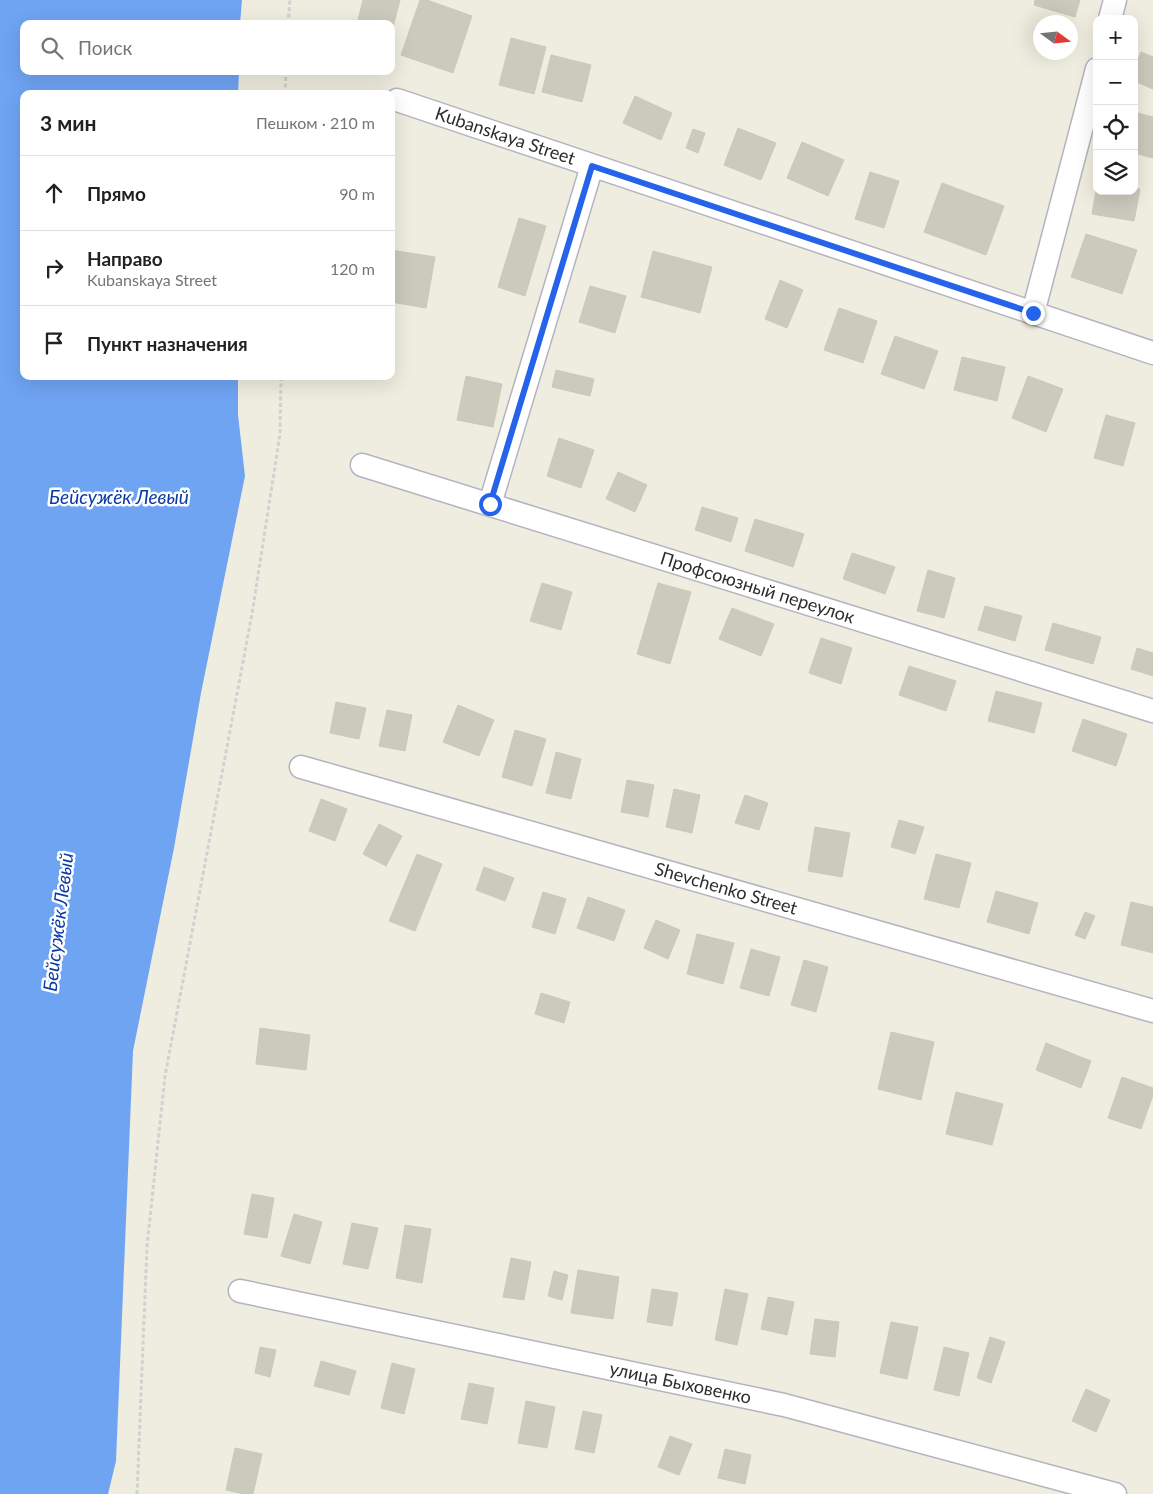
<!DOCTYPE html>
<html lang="ru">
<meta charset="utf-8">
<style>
:root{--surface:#fff;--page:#f2f2f2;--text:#202124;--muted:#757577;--line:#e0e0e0}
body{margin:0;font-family:Lato,sans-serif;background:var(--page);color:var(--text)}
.controls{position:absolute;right:15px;top:15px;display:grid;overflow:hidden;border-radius:10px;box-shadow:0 5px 20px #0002}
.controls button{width:45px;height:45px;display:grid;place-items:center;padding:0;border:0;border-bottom:1px solid var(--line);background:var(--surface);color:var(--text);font:25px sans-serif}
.compass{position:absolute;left:1033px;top:15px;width:45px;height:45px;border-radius:50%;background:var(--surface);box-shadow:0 5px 20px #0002;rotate:105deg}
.stop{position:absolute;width:15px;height:15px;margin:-11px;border:4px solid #2563eb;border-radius:50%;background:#fff}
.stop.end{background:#2563eb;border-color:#fff;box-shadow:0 1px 5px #0008}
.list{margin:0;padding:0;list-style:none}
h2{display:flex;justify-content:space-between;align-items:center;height:65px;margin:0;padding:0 20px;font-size:21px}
h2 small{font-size:16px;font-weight:400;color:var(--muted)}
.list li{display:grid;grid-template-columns:32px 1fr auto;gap:15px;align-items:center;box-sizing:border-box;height:75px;padding:0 20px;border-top:1px solid var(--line)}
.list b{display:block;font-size:19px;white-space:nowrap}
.list p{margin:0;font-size:16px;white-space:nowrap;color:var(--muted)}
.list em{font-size:16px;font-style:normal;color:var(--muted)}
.icon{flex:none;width:28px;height:28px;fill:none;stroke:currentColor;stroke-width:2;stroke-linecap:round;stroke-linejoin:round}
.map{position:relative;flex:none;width:1153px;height:1494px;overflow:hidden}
.search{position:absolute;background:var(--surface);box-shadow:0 5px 20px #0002;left:20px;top:20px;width:375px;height:55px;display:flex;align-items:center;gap:12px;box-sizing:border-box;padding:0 18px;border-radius:10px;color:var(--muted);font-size:19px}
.panel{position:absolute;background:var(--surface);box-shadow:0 5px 20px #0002;left:20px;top:90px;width:375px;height:290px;border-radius:10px}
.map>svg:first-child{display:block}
.water{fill:#6fa4f3}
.building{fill:#cacabd;stroke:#cacab8}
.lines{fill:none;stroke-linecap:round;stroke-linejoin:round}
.street-casing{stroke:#b4b3c0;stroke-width:25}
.path{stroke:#d1d1d1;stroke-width:3;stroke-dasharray:4 2.5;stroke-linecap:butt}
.street{stroke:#fff;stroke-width:22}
.route{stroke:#2563eb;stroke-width:6}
.labels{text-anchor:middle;stroke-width:5;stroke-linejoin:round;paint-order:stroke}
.street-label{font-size:18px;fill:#2d2d2d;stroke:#fff}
.water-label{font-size:19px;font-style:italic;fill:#093aa5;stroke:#fff}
</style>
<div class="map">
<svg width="1153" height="1494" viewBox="0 0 1153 1494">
<rect width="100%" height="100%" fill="#eeeddf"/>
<path class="water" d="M0 0H242L240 24H24V71H239L238 94H24V376H238V415L245 476 201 693 174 848 133 1051 116 1461 108 1494H0Z"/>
<path class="building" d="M363 0H400L391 35V24H357Z
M420 0H427L472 16 453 73 401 55Z
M1035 0H1080L1075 17 1034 5Z
M511 38 546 47 534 94 499 85Z
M1141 52 1153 57V89L1134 81V69Z
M551 55 591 65 582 102 542 92Z
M635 96 672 113 661 140 623 123Z
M1134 112 1153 117V158L1134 153Z
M738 128 776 143 761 180 724 165Z
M693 129 705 133 698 153 686 148Z
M802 142 844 160 828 196 787 178Z
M870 172 899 181 884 228 855 219Z
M942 183 1004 206 986 255 924 232Z
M1097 185V191H1134V188L1140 189 1134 221 1092 214Z
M519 218 546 226 525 296 498 287Z
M1086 234 1137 250 1122 294 1071 277Z
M391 250 435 257 426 308 391 302Z
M653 251 712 267 700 313 641 297Z
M780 280 803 290 787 328 765 319Z
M590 286 626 296 615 333 579 322Z
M839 308 877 321 863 363 824 350Z
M895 336 938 351 924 389 881 374Z
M962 357 1005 367 997 401 954 390Z
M556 370 594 379 590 396 552 387Z
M466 376 502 384 493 427 457 420Z
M1028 376 1063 389 1046 432 1012 418Z
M1106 415 1135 423 1123 466 1094 458Z
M559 438 594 450 581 488 547 476Z
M618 472 647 485 635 512 606 499Z
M702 507 738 518 731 542 695 530Z
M755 519 804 534 793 567 745 551Z
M852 553 895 567 885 594 843 579Z
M928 570 955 578 944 618 917 611Z
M542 583 572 592 561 630 530 621Z
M658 583 691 592 670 664 637 654Z
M985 606 1022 616 1015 641 978 630Z
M732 608 774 624 761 656 719 639Z
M1053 623 1101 637 1093 664 1045 650Z
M821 638 852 648 841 684 809 673Z
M1137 648 1153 653V676L1131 669Z
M909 666 956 681 946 711 899 695Z
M996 691 1042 703 1034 733 988 721Z
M336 702 366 708 359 739 330 733Z
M458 705 494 720 479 756 443 742Z
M387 710 412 715 405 751 379 746Z
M1083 719 1127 734 1116 766 1072 751Z
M515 730 546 739 532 786 502 777Z
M556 752 581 759 571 799 546 793Z
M627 780 654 785 648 817 621 812Z
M674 789 700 795 692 833 666 827Z
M745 795 768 803 759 830 735 823Z
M321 799 347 809 335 841 309 831Z
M899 820 924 827 915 854 891 847Z
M379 824 402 836 386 866 363 854Z
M815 827 850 833 842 877 808 871Z
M417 854 442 864 415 931 389 921Z
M936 854 971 863 959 908 924 899Z
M484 867 514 878 505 901 476 890Z
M996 891 1038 903 1029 934 987 922Z
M543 892 566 899 555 934 532 927Z
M588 897 625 910 614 941 577 928Z
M1131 902 1153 907V953L1121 945Z
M1085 912 1095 916 1085 939 1075 935Z
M656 920 680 930 668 959 644 948Z
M697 934 734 943 723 984 687 974Z
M751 949 780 957 769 996 740 988Z
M804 960 828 967 816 1012 791 1005Z
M541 993 570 1002 564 1023 535 1014Z
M260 1028 310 1035 306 1070 256 1064Z
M891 1032 934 1042 921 1100 878 1089Z
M1046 1043 1091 1061 1081 1088 1036 1070Z
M1122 1077 1153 1088V1095L1141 1129 1108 1118Z
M956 1092 1003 1104 992 1145 946 1134Z
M252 1194 274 1198 267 1238 244 1234Z
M294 1214 322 1222 310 1264 281 1256Z
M352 1223 378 1228 368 1269 343 1264Z
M405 1225 431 1229 422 1283 396 1278Z
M511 1258 531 1262 524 1300 503 1297Z
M578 1270 619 1277 613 1319 571 1313Z
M554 1271 568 1275 562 1300 548 1296Z
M652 1289 678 1293 672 1326 647 1322Z
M725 1289 748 1294 737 1345 715 1340Z
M768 1297 794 1302 787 1335 761 1329Z
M815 1319 839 1322 835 1357 810 1354Z
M891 1322 918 1327 907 1379 880 1373Z
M990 1337 1005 1342 991 1383 977 1378Z
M260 1347 276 1350 270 1377 255 1373Z
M944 1347 969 1353 959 1396 934 1390Z
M321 1361 356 1371 349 1395 314 1386Z
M392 1363 415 1369 404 1414 381 1408Z
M469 1383 494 1388 487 1424 461 1419Z
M1086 1389 1110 1400 1096 1432 1072 1421Z
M526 1401 555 1407 547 1448 518 1443Z
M583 1411 602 1415 594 1453 575 1449Z
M670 1436 692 1444 679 1475 658 1467Z
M235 1448 262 1454 253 1494H244L226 1490Z
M725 1449 751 1455 745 1484 718 1478Z"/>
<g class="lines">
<g class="street-casing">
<g id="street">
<path d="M1110 19 1115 0"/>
<path id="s1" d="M397 100 1153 353"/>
<path d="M1033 313 1097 69"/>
<path id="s2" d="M362 465 1153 711"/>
<path d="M490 504 592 166"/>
<path id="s3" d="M301 767 1153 1011"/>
<path id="s4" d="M240 1291 784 1405 1115 1494"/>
</g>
</g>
<path class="path" d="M288 24 290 0
M285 94 286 71
M137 1494 147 1246 165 1076 252 614 280 434 281 376"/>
<use href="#street" class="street"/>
</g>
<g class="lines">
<path class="route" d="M490 504 592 166 1033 313"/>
</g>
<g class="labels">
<g class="street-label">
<text dy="6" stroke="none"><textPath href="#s1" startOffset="114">Kubanskaya Street</textPath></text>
<text dy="6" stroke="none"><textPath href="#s2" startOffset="414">Профсоюзный переулок</textPath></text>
<text dy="6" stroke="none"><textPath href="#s3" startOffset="442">Shevchenko Street</textPath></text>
<text dy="6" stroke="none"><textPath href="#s4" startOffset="450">улица Быховенко</textPath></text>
</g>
<g class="water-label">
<text x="119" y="504">Бейсужёк Левый</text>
<text transform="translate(58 922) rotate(-83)" y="7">Бейсужёк Левый</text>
</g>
</g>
</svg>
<div class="controls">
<button>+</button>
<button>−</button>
<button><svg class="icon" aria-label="locate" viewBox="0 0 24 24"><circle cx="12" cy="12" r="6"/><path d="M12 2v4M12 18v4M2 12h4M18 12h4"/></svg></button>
<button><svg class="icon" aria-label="layers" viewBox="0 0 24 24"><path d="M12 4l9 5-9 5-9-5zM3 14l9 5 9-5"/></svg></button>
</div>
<svg class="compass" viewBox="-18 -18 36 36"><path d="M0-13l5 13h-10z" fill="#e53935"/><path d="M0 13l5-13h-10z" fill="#757577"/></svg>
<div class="stop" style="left:490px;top:504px"></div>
<div class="stop end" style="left:1033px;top:313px"></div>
<div class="search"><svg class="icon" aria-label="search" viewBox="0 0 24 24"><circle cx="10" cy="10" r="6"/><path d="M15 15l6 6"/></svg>Поиск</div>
<section class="panel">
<h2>3 мин<small>Пешком · 210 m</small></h2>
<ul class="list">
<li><svg class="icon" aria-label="ahead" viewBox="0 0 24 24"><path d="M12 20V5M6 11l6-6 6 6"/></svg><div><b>Прямо</b></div><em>90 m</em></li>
<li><svg class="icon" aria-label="right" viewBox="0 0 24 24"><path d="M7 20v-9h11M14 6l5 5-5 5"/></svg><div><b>Направо</b><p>Kubanskaya Street</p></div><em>120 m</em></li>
<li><svg class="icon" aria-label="arrive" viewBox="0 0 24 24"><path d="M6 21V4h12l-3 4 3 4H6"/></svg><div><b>Пункт назначения</b></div></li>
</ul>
</section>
</div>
